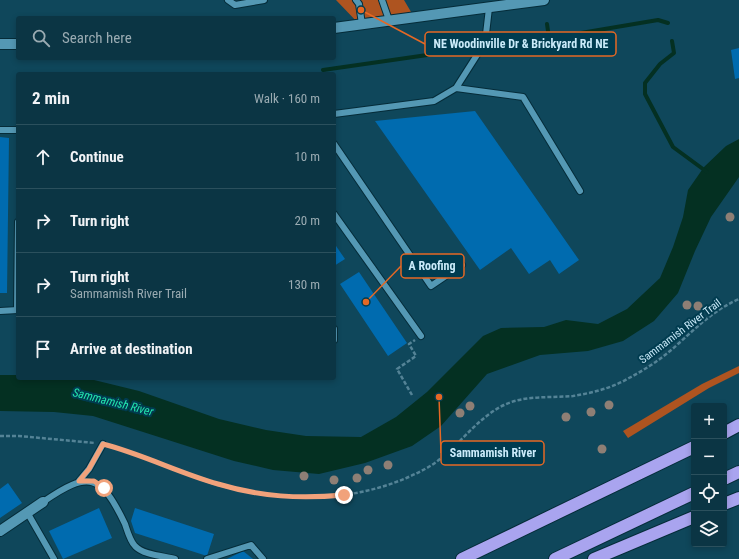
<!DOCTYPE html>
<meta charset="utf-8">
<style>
:root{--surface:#0b3544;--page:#143d4b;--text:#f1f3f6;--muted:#9aabb2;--line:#2b505d}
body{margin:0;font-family:"Roboto Condensed",sans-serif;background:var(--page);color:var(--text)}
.controls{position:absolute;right:12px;bottom:12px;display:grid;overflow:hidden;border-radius:4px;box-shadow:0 2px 6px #0003}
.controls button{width:36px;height:36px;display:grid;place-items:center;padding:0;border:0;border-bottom:1px solid var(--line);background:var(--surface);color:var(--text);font:20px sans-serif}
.stop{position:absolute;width:12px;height:12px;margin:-9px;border:3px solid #f1a27b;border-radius:50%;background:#fff}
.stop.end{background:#f1a27b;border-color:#fff;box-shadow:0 1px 4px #0008}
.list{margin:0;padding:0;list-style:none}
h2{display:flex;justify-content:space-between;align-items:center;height:52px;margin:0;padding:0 16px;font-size:17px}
h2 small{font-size:13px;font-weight:400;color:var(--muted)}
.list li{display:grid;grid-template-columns:26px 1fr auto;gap:12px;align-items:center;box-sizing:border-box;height:64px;padding:0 16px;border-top:1px solid var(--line)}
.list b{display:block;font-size:15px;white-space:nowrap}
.list p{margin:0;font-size:13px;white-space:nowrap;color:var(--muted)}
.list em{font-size:13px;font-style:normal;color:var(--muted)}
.icon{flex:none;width:22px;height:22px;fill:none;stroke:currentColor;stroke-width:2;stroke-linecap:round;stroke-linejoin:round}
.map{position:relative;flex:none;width:739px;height:559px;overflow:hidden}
.search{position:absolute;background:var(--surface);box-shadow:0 2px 6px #0003;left:16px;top:16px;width:320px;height:44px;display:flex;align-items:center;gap:10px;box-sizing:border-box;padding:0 14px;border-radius:4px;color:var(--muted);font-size:15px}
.panel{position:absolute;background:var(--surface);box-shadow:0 2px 6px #0003;left:16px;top:72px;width:320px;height:308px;border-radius:4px}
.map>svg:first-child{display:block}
.forest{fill:#ae5420}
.water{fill:#043022}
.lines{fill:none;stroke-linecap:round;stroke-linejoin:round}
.stream{stroke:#043022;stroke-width:4}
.building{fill:#006baf}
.lane-casing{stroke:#052c39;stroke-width:8}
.street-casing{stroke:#052c39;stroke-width:12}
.secondary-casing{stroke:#052c39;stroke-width:12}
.highway-casing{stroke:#052c39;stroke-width:14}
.path{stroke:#548396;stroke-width:2.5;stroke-dasharray:4 2;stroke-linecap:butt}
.lane{stroke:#5498b4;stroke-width:6}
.street{stroke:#5498b4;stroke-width:10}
.secondary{stroke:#5498b4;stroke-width:10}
.highway{stroke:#a9a4ef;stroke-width:12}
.tree{fill:#8e7f75}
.route{stroke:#f1a27b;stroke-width:5}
.labels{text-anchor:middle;stroke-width:4;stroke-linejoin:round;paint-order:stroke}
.street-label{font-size:11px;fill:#caebfa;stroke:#003c50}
.water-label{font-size:12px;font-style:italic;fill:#23e6ae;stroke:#003c50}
.leader{fill:none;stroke:#e56824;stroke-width:1.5}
.callout-dot{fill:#e56824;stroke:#003c50;stroke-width:1.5}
.callout{fill:#003c50;stroke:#e56824;stroke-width:1.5}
.callout-label{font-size:12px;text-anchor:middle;font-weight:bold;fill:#caebfa}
</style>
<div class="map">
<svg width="739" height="559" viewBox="0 0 739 559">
<rect width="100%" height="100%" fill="#0f475b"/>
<path class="forest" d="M336 0H404L414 17 359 24Z
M739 366V373L709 388 628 438 623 431 702 384Z"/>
<path class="water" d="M739 139V177L711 217 695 251 678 293 654 321 623 341 588 351 540 355 487 374 441 426 412 446 365 463 319 474 273 470 234 461 93 416 54 412 0 411V375H18V378H77L94 380 139 391 219 419 266 430 306 436 361 437 396 417 427 392 483 336 501 328 544 327 566 320 598 324 627 309 660 278 673 247 683 217 688 190 704 167 726 146Z"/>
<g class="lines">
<path class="stream" d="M547 24 549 38
M672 41 674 53 660 64 645 83V94L673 147 707 172
M498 47 658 20 668 23
M323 70 462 50"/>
</g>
<path class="building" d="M739 48V78L735 79 731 50Z
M475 111 579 260 559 274 550 260 529 274 511 248 480 270 375 121Z
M0 137 9 138 7 293H0Z
M334 243 345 259 334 266Z
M359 272 407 343 388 356 340 284Z
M8 483 22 503 0 518V489Z
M99 508 112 538 63 559 49 531Z
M135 508 214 534 207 556 135 533 131 521Z
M243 551 253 559H227Z"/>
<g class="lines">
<g class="lane-casing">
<path id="lane" d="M228 0 235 5 264 0
M356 0 359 4 362 24
M382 0 389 20
M456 88 477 55 486 34 489 8
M334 114 434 101 456 88 523 97 580 191
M0 130H18
M334 144 431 286 462 265
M334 214 421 336
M17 310 18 222
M0 311 18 310
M334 329V340
M79 481 89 469 103 444
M43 502C89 470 101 474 125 524 127 530 130 541 135 546 143 555 164 556 175 559
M27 512 54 559
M207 559 251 545 263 559"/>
</g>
<g class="street-casing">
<path id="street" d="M0 531 43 502"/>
</g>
<g class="secondary-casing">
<path id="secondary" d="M334 28 544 0
M0 44H18"/>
</g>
<g class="highway-casing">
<path id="highway" d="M724 433 739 425
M724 479 739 472
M724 504 739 498
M462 559 694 447
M555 559 694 493
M594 559 694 517"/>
</g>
<path class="path" d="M412 395 397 369 416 356 409 344 415 340
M0 436H19L95 443
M110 446C147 455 181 474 218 485 287 504 362 503 425 469 455 453 473 420 504 405 525 395 550 398 573 396 592 393 612 388 629 378 646 369 663 358 678 344 697 327 714 310 739 299"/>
<use href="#lane" class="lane"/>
<use href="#street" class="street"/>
<use href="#secondary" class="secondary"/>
<use href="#highway" class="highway"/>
</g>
<g class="tree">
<circle cx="730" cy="217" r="4.5"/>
<circle cx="687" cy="305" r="4.5"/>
<circle cx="698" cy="306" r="4.5"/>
<circle cx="609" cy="405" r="4.5"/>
<circle cx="470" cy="406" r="4.5"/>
<circle cx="591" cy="412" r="4.5"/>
<circle cx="460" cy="413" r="4.5"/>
<circle cx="566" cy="417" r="4.5"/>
<circle cx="602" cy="449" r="4.5"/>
<circle cx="388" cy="465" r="4.5"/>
<circle cx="368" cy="470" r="4.5"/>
<circle cx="304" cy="476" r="4.5"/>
<circle cx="357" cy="478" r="4.5"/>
<circle cx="334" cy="480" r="4.5"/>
</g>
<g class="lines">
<path class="route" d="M104 488 94 481H79L89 469 103 444C142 454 179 473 218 484 261 497 300 499 344 495"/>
</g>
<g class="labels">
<g class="street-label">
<text transform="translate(680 331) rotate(-37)" y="4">Sammamish River Trail</text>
</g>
<g class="water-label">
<text transform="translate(113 402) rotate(14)" y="4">Sammamish River</text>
</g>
</g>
<path class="leader" d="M361 10L425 44M366 302L401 266M439 397L441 453"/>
<g class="callout-dot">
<circle cx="361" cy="10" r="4"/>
<circle cx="366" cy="302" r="4"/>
<circle cx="439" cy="397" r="4"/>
</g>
<g class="callout">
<rect x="425" y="32" width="191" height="24" rx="4"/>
<rect x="401" y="254" width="63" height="24" rx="4"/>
<rect x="441" y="441" width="103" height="24" rx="4"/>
</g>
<g class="callout-label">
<text x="521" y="48">NE Woodinville Dr &amp; Brickyard Rd NE</text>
<text x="432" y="270">A Roofing</text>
<text x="493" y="457">Sammamish River</text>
</g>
</svg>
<div class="controls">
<button>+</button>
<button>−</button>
<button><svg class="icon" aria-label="locate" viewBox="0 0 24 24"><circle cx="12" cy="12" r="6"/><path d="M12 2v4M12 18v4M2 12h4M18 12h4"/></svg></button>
<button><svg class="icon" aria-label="layers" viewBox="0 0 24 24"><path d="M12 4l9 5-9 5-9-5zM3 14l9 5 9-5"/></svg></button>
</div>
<div class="stop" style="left:104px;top:488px"></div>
<div class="stop end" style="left:344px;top:495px"></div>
<div class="search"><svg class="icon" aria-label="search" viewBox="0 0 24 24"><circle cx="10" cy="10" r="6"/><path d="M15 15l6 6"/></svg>Search here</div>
<section class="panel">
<h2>2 min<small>Walk · 160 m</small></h2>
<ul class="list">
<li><svg class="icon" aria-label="ahead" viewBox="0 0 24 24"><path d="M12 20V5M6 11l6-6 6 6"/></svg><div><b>Continue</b></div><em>10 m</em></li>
<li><svg class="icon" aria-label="right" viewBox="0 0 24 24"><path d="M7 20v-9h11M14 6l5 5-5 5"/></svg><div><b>Turn right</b></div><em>20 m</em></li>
<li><svg class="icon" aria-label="right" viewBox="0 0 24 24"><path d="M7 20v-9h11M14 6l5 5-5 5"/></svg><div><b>Turn right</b><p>Sammamish River Trail</p></div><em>130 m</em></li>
<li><svg class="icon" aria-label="arrive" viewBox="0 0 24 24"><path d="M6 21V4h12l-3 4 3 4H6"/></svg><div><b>Arrive at destination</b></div></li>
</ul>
</section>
</div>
